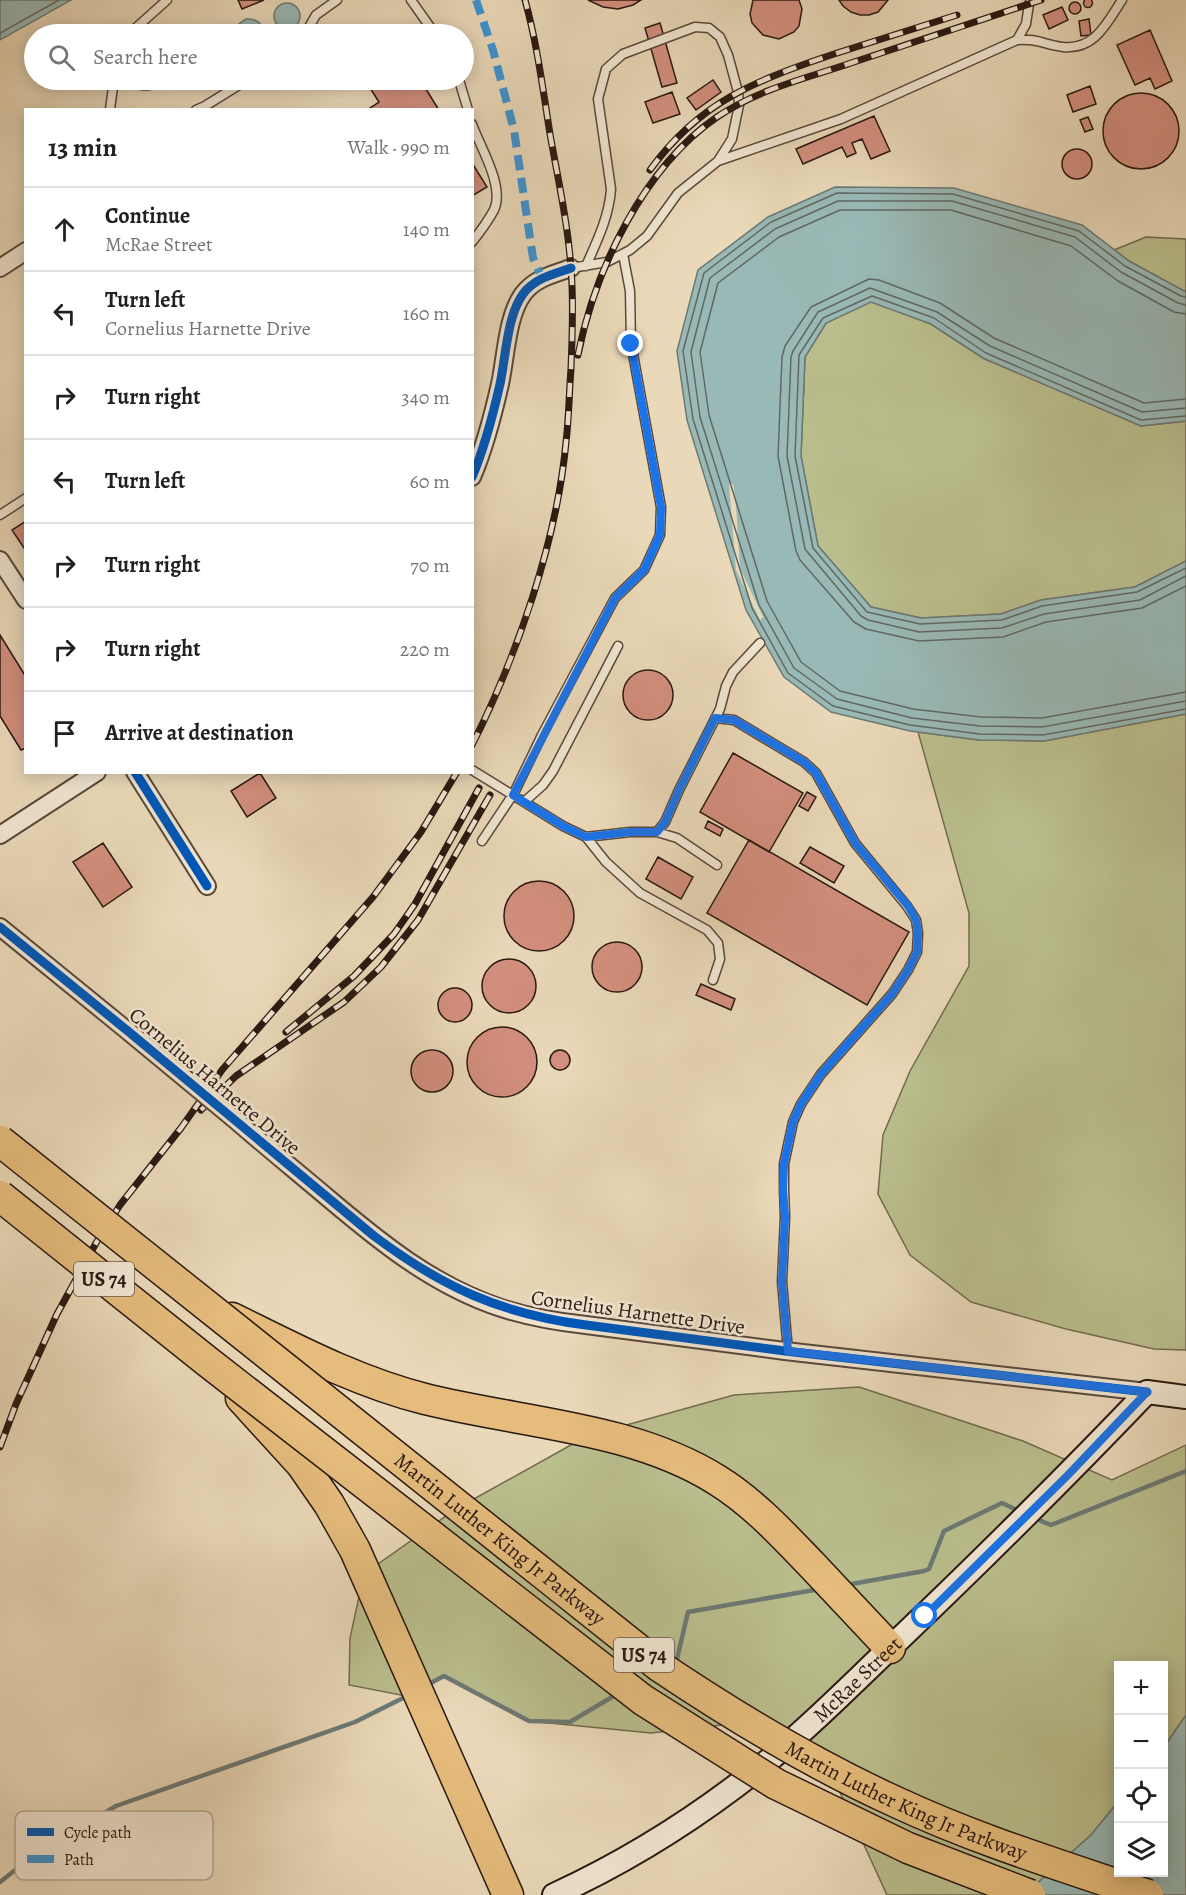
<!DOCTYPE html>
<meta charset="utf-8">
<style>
:root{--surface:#fff;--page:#f6f6f6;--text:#202124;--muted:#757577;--line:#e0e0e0}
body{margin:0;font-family:Alegreya,serif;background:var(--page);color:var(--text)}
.controls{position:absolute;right:18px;bottom:18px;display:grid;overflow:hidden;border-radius:0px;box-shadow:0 3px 15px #0003}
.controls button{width:54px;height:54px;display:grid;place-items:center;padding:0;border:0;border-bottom:2px solid var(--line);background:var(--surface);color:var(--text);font:30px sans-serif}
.stop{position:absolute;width:18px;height:18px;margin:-14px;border:4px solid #1a73e8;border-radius:50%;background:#fff}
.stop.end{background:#1a73e8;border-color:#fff;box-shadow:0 2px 6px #0008}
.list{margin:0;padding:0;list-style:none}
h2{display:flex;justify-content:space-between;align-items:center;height:78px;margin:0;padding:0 24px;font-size:26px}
h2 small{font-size:20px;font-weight:400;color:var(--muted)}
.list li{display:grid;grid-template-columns:39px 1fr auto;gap:18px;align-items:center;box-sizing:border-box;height:84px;padding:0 24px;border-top:2px solid var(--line)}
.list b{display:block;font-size:22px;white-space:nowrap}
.list p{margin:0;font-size:20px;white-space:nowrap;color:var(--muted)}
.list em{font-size:20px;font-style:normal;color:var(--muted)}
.icon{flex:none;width:33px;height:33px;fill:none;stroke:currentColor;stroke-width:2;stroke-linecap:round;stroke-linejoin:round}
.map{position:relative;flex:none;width:1186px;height:1895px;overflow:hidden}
.search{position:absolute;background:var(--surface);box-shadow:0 3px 15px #0003;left:24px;top:24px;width:450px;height:66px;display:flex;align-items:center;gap:15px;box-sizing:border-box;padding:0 21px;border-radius:33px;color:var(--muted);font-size:22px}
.panel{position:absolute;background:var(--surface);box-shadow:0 3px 15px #0003;left:24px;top:108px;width:450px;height:666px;border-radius:0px}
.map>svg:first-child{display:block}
.green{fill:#babe8d;stroke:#726b4f;stroke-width:1.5}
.water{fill:#99b9b6;stroke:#6c7974;stroke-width:1.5}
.pier{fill:#ead9b9}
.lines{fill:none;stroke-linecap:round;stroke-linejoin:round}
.shore{stroke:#616864;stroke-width:1.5}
.stream{stroke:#6c7974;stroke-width:4.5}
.building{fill:#d38f7e;stroke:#291811;stroke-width:1.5}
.lane-casing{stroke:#59483b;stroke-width:11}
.street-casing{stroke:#59483b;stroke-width:20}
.secondary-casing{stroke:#291811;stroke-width:26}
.highway-casing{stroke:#291811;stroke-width:33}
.lane{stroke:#f1e6d2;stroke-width:8}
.street{stroke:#f1e6d2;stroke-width:16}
.secondary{stroke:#f1e6d2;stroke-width:22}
.highway{stroke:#e5bc7c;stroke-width:30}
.rail-casing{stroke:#291811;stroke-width:7}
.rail{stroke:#f1e6d2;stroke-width:4.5;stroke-dasharray:14;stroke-linecap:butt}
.street-bridge-casing{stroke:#59483b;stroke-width:20;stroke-linecap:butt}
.highway-bridge-casing{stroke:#291811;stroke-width:33;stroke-linecap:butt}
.street-bridge{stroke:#f1e6d2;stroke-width:16}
.highway-bridge{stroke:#e5bc7c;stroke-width:30}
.quiet{stroke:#3c93d3;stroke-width:8;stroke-dasharray:15 8;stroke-linecap:butt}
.cycleway-casing{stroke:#f1e6d2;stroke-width:13}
.cycleway{stroke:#0057b8;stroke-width:9}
.route{stroke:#1a73e8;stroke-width:8}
.labels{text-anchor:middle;stroke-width:5;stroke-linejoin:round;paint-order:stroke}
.shield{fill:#f1e6d2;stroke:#65564b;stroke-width:1.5}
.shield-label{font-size:20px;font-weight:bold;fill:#291811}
.street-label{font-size:21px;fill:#291811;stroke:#f1e6d2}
.key{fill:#f1e6d2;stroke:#b5a898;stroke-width:1.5}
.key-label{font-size:16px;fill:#291811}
</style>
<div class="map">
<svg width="1186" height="1895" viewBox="0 0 1186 1895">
<rect width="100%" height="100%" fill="#ead9b9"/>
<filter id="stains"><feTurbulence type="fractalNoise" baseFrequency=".00333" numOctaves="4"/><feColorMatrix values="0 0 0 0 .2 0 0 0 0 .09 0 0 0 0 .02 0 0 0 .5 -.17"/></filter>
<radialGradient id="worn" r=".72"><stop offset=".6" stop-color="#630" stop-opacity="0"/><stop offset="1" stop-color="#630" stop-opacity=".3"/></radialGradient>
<path class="green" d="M1146 237 1186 239V292L1129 261 1114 250Z
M871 301 931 324 983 358 1141 426 1186 421V561L1135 587 1041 600 1001 614 921 618 871 607 818 546 801 456 805 357 826 323Z
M1186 714V1350L1154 1349 1066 1329 971 1302 910 1255 878 1194 883 1135 910 1071 969 966V913L918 732 979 740 1044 741Z
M859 1387 1023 1441 1112 1480 1186 1445V1715L1164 1747V1666H1118V1802L1091 1835 1024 1895H887L837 1786 731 1724 651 1733 529 1721 444 1676 406 1696 349 1685 350 1638 364 1574 456 1509 587 1436 734 1395Z"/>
<path class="water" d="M0 0H71L0 40Z
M274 16a13 13 0 1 1 26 0a13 13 0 1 1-26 0Z
M246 19C257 18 263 24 263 34H237L239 24Z
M131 80H159L152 89C143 93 134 89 131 80Z
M835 187 954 188 1082 225 1129 261 1186 292V421L1141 426 983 358 931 324 871 302 826 323 805 357 801 456 818 546 871 607 921 618 1001 614 1041 600 1135 587 1186 561V714L1044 741 979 740 910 731 831 712 784 677 746 610 687 420 677 351 698 270 768 217Z
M1186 1715V1895H1024L1091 1835 1118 1802V1872H1164V1747Z"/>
<path class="pier" d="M729 484H733L736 506 740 568 763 617 760 620 736 570Z"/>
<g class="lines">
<path class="shore" d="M0 33 59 0
M1186 297 1181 296 1125 266 1079 231 953 194 837 193 771 222 704 273 683 351 693 419 752 608 788 673 833 706 910 725 980 734 1043 735 1186 709
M1186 305 1178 303 1121 272 1075 237 952 201H838L775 229 710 278 691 352 700 417 759 605 794 668 837 699 912 718 980 726 1042 727 1186 701
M1186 314 1174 312 1118 281 1071 246 951 210H840L779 237 718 283 700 352 709 415 767 601 801 662 840 691 913 709 981 717 1042 718 1186 692
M1186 399 1144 403 994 338 940 303 879 280 869 279 811 307 785 346 782 357 778 456 796 551 800 560 854 622 866 629 919 641 1003 637 1046 622 1142 608 1186 586
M1186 408 1142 412 990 346 937 312 870 288 818 312 793 351 791 357 787 456 805 549 861 616 868 620 919 632 1002 628 1044 614 1140 600 1186 576
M1186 416 1141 420 986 353 934 318 872 296 823 318 799 355 795 456 813 548 867 612 920 624 1002 620 1042 606 1137 592 1186 568"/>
<path class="stream" d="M1034 1518 1051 1525 1186 1471
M846 1585 924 1571 929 1569 944 1531 1002 1503 1021 1512
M674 1661 677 1659 688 1612 820 1589
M425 1686 444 1676 529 1721 570 1722 617 1694
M0 1882 29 1859 116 1806 355 1722 407 1696"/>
</g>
<path class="building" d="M1083.5 3a4.5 4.5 0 1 1 9 0a4.5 4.5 0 1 1-9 0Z
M238 0H264L242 9Z
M588 0H641L633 5 618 9 603 7Z
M753 0H799L802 9 799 26 794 32 779 39 763 35 752 23 750 14Z
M839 0H888L878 12 869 15H860L851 12 843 6Z
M1069 8a6 6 0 1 1 12 0a6 6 0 1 1-12 0Z
M1062 7 1068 20 1049 29 1043 15Z
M1089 19 1091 35 1081 36 1079 21Z
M660 23 677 83 662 87 645 28Z
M1150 30 1172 81 1155 89 1150 78 1135 85 1117 45Z
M365 80H435L424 86 439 110H367L379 102Z
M713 80 721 92 696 110 687 98Z
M1090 86 1096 104 1073 112 1067 95Z
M672 92 680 114 653 123 645 102Z
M1103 131a38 38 0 1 1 76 0a38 38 0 1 1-76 0Z
M874 116 890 151 871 159 862 139 852 143 856 153 847 157 842 147 803 164 796 149Z
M1088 117 1093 129 1085 132 1080 120Z
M1062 164a15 15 0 1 1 30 0a15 15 0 1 1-30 0Z
M472 163 487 187 472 196Z
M26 521V551L12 530Z
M0 635 26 677V748L21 750 0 716Z
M623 695a25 25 0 1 1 50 0a25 25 0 1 1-50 0Z
M733 753 803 793 769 852 700 812Z
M260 773 276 798 247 817 231 791Z
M807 792 816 797 808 811 799 806Z
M708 821 723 829 720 836 705 828Z
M749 840 909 932 867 1005 707 913Z
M103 843 132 887 103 907 73 862Z
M810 847 844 866 834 883 800 863Z
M658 857 693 877 681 899 646 879Z
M504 916a35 35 0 1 1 70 0a35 35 0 1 1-70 0Z
M592 967a25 25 0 1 1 50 0a25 25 0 1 1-50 0Z
M482 986a27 27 0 1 1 54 0a27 27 0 1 1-54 0Z
M701 984 735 999 731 1010 696 995Z
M438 1005a17 17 0 1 1 34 0a17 17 0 1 1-34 0Z
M467 1062a35 35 0 1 1 70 0a35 35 0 1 1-70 0Z
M411 1071a21 21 0 1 1 42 0a21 21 0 1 1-42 0Z
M550 1060a10 10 0 1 1 20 0a10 10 0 1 1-20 0Z"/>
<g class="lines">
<g class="lane-casing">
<path id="lane" d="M411 0 435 34
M129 34 167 0
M305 34 316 15 337 0
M1017 40 1026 24 1029 4 1032 0
M459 80 468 110
M110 109 114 80
M196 110 205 106 247 80
M472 124C480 147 505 186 494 210 488 221 480 232 472 242
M718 161 841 119 1017 40C1037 38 1045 45 1063 47 1095 50 1107 23 1122 0
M571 268 607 262 630 250 647 236 678 193 718 161 732 139 739 105 738 92 728 55 720 37 709 28 695 27 623 54 606 69 598 99 611 189C609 217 597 241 586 266
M0 515 26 498
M715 718 734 720 804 762 816 773 855 843 907 906 916 920 918 933 917 952 908 970 892 994 821 1074 801 1104 793 1122 784 1164V1189L785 1217 782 1282 788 1351
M472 770 563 826 586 837 630 832H657L677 838 717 865
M524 802 543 785 553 771 618 646
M657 832 665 822 679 790 720 709 726 686 733 672 760 643
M586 837 606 862 640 893 707 930 718 943 720 959 713 980
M482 841 514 793 542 735 615 598 644 570 660 535 661 507 631 343 630 291 623 254"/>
</g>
<g class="street-casing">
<path id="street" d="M0 268 26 251
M472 477C485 447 493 415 500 384 506 356 507 316 523 294 535 278 554 274 571 268
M0 560 26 600
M135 772 207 886
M0 835 97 772
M0 927 129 1032
M233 1118C264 1145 296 1171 328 1198 380 1242 434 1286 501 1308 529 1317 557 1322 586 1325L785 1351 1147 1392"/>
</g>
<g class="secondary-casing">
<g id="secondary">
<path id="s1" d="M554 1895C630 1860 704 1813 769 1760 812 1725 850 1686 889 1649 977 1565 1063 1480 1147 1392L1186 1397"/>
</g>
</g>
<g class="highway-casing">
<path id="highway" d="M232 1318C295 1349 357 1382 425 1399 521 1423 633 1427 717 1480 754 1503 782 1534 812 1565 838 1593 864 1620 890 1648
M241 1398 302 1465 329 1504 355 1550 508 1895"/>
</g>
<use href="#lane" class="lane"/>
<use href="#street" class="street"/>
<use href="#secondary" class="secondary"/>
<use href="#highway" class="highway"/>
<g class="rail-casing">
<path id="rail" d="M650 170C700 101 757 80 834 54 875 41 916 28 957 15
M578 355C595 269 644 167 717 117 759 89 804 79 851 63 915 42 978 21 1041 0
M472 745C517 656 557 541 566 442 569 418 569 393 571 369 572 336 574 302 571 269 568 224 558 179 550 134 543 90 537 43 525 0
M286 1032 354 976 394 934 415 904 479 788
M201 1110 236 1076 344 1002 381 967 418 920 490 795
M0 1447 16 1404 57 1314 96 1243 120 1205 181 1128 222 1070 373 897 421 832 457 772"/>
</g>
<use href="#rail" class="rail"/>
<g class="street-bridge-casing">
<path id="street-bridge" d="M129 1032 233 1118"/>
</g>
<g class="highway-bridge-casing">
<g id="highway-bridge">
<path id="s2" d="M0 1141 659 1666C735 1717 812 1764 896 1802 977 1840 1063 1866 1148 1895"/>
<path d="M0 1196 208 1362 643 1700 776 1784 908 1848 1030 1895"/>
</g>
</g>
<use href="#street-bridge" class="street-bridge"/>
<use href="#highway-bridge" class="highway-bridge"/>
<path class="quiet" d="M476 0 493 50 514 130 533 258 542 278"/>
<g class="cycleway-casing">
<path id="cycleway" d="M472 477C485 447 493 415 500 384 506 356 507 316 523 294 535 278 554 274 571 268
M135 772 207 886
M0 927 129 1032 374 1236C442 1287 501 1314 586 1325L785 1351 1147 1392"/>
</g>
<use href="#cycleway" class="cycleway"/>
</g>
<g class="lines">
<path class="route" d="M631 344 661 507 660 535 644 570 615 598 513 795 563 826 586 837 630 832H657L665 822 679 790 715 718 734 720 804 762 816 773 855 843 908 906 916 920 918 933 917 952 908 970 892 994 821 1074 801 1104 793 1122 784 1164 783 1189 785 1217 782 1282 788 1351 1147 1392 1067 1476 925 1616"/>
</g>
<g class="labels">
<g class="shield">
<rect x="74" y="1262" width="60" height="34" rx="4.5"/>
<rect x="614" y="1638" width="60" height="34" rx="4.5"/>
</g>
<g class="shield-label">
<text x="104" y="1286">US 74</text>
<text x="644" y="1662">US 74</text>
</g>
<g class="street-label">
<text transform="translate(215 1081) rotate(40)" y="7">Cornelius Harnette Drive</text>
<text transform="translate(638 1312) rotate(8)" y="7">Cornelius Harnette Drive</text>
<text dy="7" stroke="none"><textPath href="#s2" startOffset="639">Martin Luther King Jr Parkway</textPath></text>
<text dy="7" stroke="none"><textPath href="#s1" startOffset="374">McRae Street</textPath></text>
<text dy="7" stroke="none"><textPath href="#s2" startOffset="1125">Martin Luther King Jr Parkway</textPath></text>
</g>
</g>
<rect x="15" y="1811" width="198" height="69" rx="9" class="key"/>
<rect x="27" y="1828" width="27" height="8" fill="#0057b8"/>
<rect x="27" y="1855" width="27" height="8" fill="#3c93d3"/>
<g class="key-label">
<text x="64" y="1838">Cycle path</text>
<text x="64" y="1865">Path</text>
</g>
<rect width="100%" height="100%" filter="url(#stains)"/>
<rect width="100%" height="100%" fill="url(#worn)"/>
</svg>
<div class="controls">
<button>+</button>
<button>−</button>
<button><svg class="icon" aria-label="locate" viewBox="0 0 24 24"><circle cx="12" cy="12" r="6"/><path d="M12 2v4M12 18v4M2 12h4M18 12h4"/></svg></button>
<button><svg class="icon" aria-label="layers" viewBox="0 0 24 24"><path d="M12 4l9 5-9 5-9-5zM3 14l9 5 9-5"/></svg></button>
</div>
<div class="stop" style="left:925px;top:1616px"></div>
<div class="stop end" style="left:631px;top:344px"></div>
<div class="search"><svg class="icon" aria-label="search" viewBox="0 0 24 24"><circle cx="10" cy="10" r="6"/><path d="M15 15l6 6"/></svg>Search here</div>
<section class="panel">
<h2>13 min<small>Walk · 990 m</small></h2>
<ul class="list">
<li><svg class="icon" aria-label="ahead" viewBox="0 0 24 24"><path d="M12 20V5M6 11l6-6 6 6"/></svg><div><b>Continue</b><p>McRae Street</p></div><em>140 m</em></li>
<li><svg class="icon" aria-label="left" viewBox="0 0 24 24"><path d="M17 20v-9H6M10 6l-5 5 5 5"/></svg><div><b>Turn left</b><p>Cornelius Harnette Drive</p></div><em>160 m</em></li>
<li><svg class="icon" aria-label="right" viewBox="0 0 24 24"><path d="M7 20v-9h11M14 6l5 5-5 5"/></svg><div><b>Turn right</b></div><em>340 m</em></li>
<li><svg class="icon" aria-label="left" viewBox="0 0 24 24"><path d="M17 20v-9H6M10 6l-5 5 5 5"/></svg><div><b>Turn left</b></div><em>60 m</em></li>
<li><svg class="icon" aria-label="right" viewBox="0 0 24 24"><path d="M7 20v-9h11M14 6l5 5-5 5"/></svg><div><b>Turn right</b></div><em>70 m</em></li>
<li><svg class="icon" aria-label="right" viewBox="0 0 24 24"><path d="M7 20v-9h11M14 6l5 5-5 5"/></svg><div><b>Turn right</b></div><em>220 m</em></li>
<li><svg class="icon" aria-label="arrive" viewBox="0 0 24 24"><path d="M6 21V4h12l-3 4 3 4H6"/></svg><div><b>Arrive at destination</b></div></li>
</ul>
</section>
</div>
